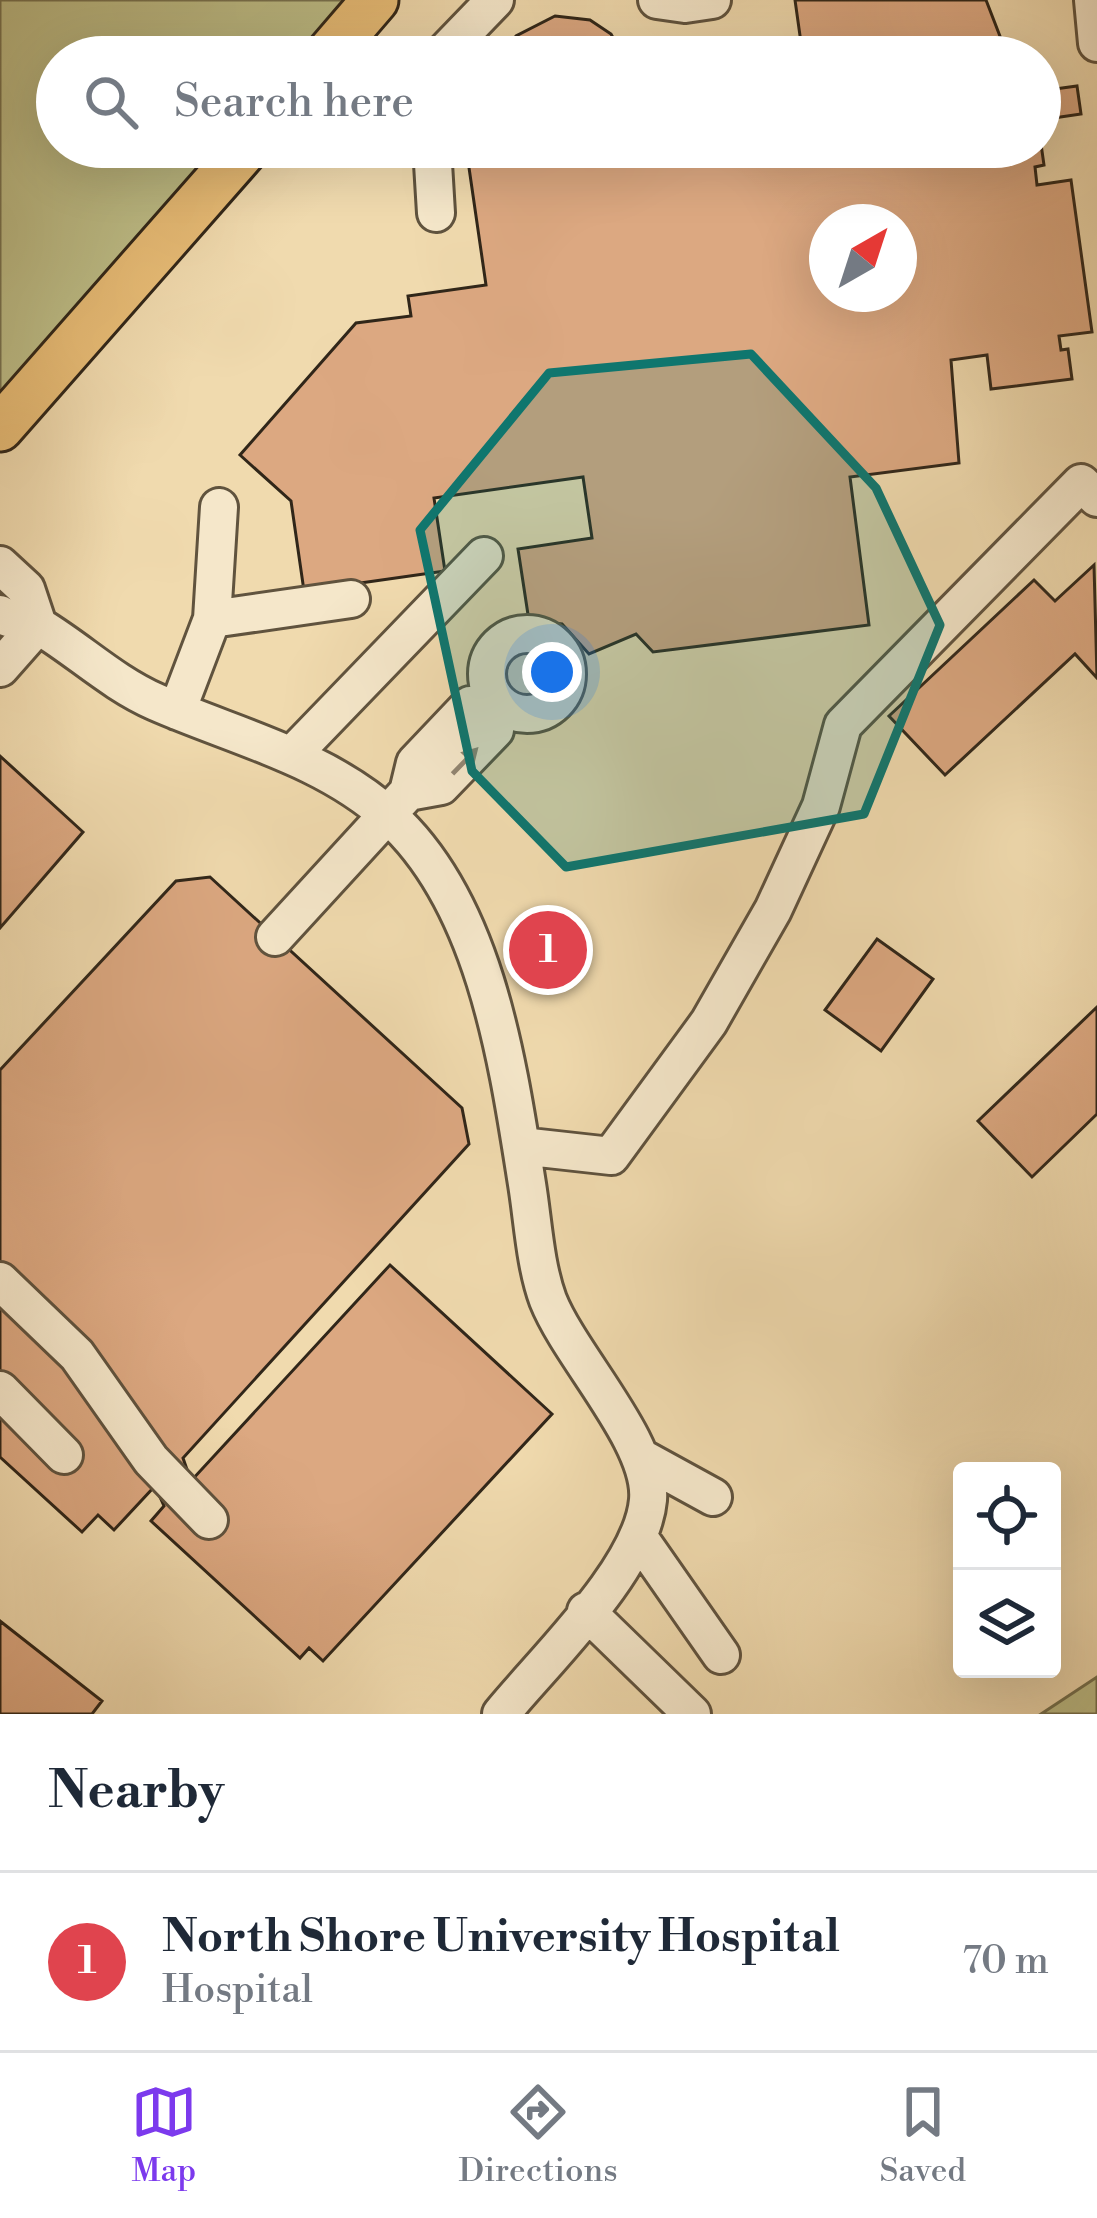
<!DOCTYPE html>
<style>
:root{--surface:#fff;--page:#f2f2f3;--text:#1f2937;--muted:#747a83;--line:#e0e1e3;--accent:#7c3aed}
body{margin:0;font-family:"Libre Bodoni",serif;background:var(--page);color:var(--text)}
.controls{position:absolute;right:36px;bottom:36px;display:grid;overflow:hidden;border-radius:12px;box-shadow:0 12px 48px #0002}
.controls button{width:108px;height:108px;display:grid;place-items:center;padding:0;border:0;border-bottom:3px solid var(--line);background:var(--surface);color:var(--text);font:60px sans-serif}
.compass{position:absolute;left:809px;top:204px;width:108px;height:108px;border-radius:50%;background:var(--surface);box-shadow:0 12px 48px #0002;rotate:39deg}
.you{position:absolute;left:552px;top:672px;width:42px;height:42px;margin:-30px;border:9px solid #fff;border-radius:50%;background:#1a73e8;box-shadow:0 0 0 18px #1a73e833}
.badge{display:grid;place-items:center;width:78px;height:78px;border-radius:50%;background:var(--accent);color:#fff;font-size:39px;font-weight:700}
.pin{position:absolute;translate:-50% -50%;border:6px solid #fff;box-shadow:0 3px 12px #0006}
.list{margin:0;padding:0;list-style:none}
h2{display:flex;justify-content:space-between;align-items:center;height:156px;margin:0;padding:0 48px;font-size:51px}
h2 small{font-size:39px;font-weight:400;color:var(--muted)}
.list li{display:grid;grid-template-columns:78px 1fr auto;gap:36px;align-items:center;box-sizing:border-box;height:180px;padding:0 48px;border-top:3px solid var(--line)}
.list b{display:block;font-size:45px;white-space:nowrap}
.list p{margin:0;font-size:39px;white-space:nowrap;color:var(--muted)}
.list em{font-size:39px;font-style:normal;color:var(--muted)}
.icon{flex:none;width:66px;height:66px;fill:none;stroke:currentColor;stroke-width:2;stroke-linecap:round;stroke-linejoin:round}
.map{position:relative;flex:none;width:1097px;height:1714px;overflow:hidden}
.search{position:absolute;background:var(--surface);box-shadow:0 12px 48px #0002;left:36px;right:36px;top:36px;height:132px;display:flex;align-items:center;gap:30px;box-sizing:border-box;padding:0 42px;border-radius:66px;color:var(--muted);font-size:45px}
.sheet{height:336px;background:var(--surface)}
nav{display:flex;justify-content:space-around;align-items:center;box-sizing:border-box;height:168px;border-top:3px solid var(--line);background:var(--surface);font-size:33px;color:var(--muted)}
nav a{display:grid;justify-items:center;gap:6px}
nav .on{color:var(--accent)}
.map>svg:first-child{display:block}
.green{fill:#bdbe88;stroke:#767250;stroke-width:3}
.building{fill:#dca881;stroke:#302619;stroke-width:3;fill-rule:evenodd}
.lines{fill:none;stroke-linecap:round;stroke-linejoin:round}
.minor-casing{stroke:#60533e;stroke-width:42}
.major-casing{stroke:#302619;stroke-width:51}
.minor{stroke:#f5e7ca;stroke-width:36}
.major{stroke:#e8bd77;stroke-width:45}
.oneway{fill:#928672}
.marked{fill:#0f766e;fill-opacity:0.2;stroke:#0f766e;stroke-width:9;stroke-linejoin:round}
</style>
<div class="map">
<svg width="1097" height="1714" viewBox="0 0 1097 1714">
<rect width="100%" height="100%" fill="#f0daae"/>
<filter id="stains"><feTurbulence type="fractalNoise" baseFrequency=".00167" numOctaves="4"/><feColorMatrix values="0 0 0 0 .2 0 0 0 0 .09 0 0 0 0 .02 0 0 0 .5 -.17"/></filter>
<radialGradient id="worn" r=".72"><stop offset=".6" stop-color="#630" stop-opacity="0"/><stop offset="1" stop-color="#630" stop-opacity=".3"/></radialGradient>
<path class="green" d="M0 0H376L326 57H57V147H247L0 428Z
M1097 1677V1714H1041Z"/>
<path class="building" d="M795 0H986L1008 57H803Z
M555 16 590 20 611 34 624 57H502L516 36Z
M1077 86 1081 114 1040 120V91Z
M1040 137 1044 165 1035 167 1037 185 1071 180 1092 332 1059 336 1061 350 1068 349 1072 379 991 389 987 355 951 360 959 463 850 477 869 625 653 652 636 634 589 654 562 624 529 621 518 549 592 538 583 477 434 498 445 571 304 591 291 501 240 455 356 323 411 316 408 296 486 285 466 147H1040ZM827 222H899V294H827Z
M1094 565 1097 678 1075 654 945 775 889 716 1034 580 1055 601Z
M0 756 83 832 0 928Z
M210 877 462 1108 469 1144 183 1458 191 1481 390 1265 552 1414 323 1661 309 1648 300 1658 151 1521 164 1506 155 1486 114 1530 98 1515 82 1532 0 1457V1070L176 881Z
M877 939 933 979 881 1051 825 1010Z
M1097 1007V1114L1032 1177 978 1121Z
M0 1621 102 1701 92 1714H0Z"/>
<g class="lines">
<g class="minor-casing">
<path id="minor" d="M657 0 685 4 712 0
M1093 0 1097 43
M440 57 495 0
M432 147 436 213
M0 565 26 589 38 625
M0 614C13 623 29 621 42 628 81 652 113 683 156 702 236 737 324 757 390 817 486 904 508 1064 527 1184 533 1221 535 1265 548 1300 571 1358 653 1442 648 1500 642 1569 544 1661 501 1714
M212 619 219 507
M487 674a40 40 0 1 1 80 0a40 40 0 1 1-80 0Z
M0 668 38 625
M177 711 212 619 351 599
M292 755 484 556
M408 792 441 786 495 730 497 701
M275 937 408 792 415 763 470 705H494
M521 1146 611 1156 709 1022 773 910 821 806 843 725 1081 483 1097 498
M0 1281 77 1355 151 1460 209 1520
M0 1390 64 1455
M640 1457 713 1497
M638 1536 721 1655
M586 1611 692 1714"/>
</g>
<g class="major-casing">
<path id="major" d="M326 57 375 0
M0 428 247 147"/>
</g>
<use href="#minor" class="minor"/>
<use href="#major" class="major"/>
</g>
<defs><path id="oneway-solid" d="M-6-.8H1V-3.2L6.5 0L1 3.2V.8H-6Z" transform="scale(3)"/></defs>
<use class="oneway" href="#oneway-solid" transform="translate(465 761) rotate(-46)"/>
<path class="marked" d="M751 354 876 488 940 625 864 814 566 867 472 771 420 530 549 373Z"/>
<rect width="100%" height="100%" filter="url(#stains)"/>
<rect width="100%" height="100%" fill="url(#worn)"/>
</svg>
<div class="controls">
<button><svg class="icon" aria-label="locate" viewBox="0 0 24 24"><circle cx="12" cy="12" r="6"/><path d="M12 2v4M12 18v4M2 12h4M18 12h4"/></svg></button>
<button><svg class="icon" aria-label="layers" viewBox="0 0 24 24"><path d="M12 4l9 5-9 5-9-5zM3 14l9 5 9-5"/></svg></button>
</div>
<svg class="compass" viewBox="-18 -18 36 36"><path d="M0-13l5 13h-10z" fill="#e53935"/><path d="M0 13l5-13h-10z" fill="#747a83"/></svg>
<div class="you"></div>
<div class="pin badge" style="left:548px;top:950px;background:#e0444e">1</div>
<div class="search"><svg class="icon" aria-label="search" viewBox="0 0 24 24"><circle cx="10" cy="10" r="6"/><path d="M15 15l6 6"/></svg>Search here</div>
</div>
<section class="sheet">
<h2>Nearby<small></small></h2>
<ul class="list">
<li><span class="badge" style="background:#e0444e">1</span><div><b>North Shore University Hospital</b><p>Hospital</p></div><em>70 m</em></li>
</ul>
</section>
<nav>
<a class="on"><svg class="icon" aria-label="map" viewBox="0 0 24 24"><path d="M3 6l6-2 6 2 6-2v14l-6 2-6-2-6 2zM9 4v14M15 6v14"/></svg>Map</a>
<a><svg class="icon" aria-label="directions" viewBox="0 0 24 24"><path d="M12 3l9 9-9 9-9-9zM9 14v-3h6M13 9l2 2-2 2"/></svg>Directions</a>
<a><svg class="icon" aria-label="saved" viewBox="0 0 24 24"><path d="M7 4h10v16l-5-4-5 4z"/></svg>Saved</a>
</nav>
